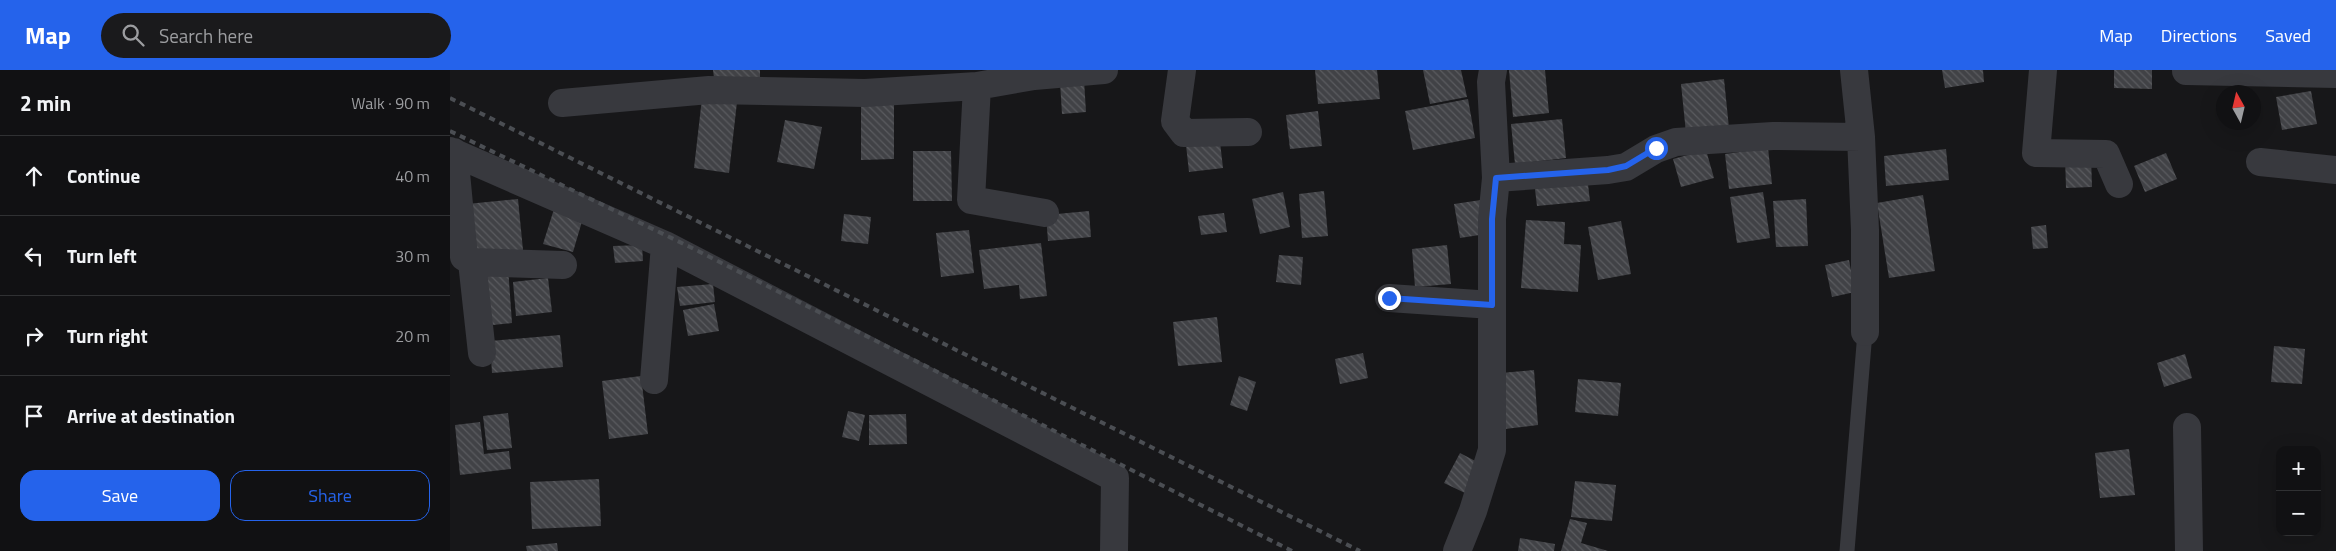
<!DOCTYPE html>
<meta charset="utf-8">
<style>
:root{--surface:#111113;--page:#1a1a1c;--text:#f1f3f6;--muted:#9c9da0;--line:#303133;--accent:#2563eb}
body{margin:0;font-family:"Titillium Web",sans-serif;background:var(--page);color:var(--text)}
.controls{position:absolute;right:15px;bottom:15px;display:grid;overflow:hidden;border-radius:10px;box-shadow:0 5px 20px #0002}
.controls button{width:45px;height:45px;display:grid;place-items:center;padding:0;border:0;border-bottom:1px solid var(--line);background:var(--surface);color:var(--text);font:25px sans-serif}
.compass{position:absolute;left:1766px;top:15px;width:45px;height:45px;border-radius:50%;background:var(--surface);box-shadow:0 5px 20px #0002;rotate:352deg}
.stop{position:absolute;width:15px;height:15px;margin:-11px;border:4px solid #2563eb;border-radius:50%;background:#fff}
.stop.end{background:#2563eb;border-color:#fff;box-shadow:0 1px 5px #0008}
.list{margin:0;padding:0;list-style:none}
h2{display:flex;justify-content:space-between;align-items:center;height:65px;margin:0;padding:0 20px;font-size:21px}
h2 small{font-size:16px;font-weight:400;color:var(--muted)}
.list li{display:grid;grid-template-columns:32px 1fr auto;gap:15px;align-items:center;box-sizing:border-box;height:80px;padding:0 20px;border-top:1px solid var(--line)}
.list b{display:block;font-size:19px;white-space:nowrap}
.list em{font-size:16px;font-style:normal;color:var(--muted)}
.actions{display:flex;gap:10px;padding:15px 20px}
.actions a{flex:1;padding:11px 0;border:1px solid var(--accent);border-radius:15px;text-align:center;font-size:18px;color:var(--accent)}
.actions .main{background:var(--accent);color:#fff}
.icon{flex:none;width:28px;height:28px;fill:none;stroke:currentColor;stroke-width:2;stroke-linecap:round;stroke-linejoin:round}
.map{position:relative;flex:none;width:1886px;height:481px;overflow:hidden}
header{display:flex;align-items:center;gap:30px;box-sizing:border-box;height:70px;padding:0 25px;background:var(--accent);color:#fff}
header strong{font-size:24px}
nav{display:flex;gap:28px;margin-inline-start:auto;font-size:18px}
.search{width:350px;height:45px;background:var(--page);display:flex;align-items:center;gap:12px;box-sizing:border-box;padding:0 18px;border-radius:28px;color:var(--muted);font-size:19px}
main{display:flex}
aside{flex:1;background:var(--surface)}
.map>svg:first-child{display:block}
.building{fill:url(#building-back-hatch)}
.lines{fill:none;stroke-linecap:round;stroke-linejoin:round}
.lane{stroke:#38393e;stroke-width:15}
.street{stroke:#38393e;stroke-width:28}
.rail{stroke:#4b4e53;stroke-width:4;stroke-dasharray:6 5;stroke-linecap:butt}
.route{stroke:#2563eb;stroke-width:6}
</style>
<header>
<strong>Map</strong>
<div class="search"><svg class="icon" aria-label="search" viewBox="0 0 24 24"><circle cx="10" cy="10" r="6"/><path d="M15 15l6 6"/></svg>Search here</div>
<nav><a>Map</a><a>Directions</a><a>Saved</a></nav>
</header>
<main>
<aside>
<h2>2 min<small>Walk · 90 m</small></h2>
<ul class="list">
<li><svg class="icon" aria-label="ahead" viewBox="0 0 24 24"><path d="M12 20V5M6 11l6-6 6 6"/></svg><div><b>Continue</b></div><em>40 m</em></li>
<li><svg class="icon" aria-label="left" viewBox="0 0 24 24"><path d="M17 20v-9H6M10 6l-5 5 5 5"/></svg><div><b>Turn left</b></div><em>30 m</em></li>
<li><svg class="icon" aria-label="right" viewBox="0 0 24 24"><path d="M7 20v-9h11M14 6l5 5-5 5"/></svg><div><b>Turn right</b></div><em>20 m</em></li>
<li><svg class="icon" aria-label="arrive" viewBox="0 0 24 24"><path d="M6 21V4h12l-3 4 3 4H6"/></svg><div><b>Arrive at destination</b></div></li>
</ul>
<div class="actions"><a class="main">Save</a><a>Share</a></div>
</aside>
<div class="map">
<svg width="1886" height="481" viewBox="0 0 1886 481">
<defs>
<pattern id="building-back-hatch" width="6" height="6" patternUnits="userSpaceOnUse" patternTransform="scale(1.25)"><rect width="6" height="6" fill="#414246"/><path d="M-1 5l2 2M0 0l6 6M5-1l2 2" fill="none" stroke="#5a5b5f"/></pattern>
</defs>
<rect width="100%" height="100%" fill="#171719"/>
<path class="building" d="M263 0H310V7L264 8Z
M865 0H927L930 29 868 34Z
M973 0H1011L1017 27 980 34Z
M1059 0H1095L1099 43 1063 47Z
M1492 0H1533L1534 12 1495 18Z
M1664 0H1702V19L1664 18Z
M1274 9 1279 58 1236 63 1231 14Z
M634 10 636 42 612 44 610 12Z
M1861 21 1867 54 1832 60 1826 27Z
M252 28 287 32 279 103 244 98Z
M1018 29 1025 68 963 80 955 41Z
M411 33H444V89L411 90Z
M868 41 872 76 840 79 836 45Z
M1112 49 1116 88 1065 94 1061 54Z
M335 50 372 57 364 99 327 92Z
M770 72 773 98 739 102 736 75Z
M1318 78 1322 114 1279 119 1275 84Z
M1496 79 1499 110 1436 116 1434 86Z
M1256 80 1264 108 1231 117 1223 89Z
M463 81H501L502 131H463Z
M1716 83 1727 109 1695 122 1684 96Z
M1641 86 1642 117 1616 118 1615 87Z
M1137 106 1140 131 1087 136 1084 111Z
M874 121 878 166 852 168 849 124Z
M833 122 840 157 810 164 802 129Z
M1313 122 1320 168 1287 173 1280 127Z
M1473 125 1485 201 1439 208 1427 133Z
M68 129 73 180 22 185 17 134Z
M1356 129 1358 176 1326 177 1323 131Z
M1031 130 1036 164 1010 168 1004 134Z
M104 139 133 148 123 182 93 174Z
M639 141 641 167 598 171 596 145Z
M774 143 777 162 751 165 748 146Z
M394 144 421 147 418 174 391 171Z
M1076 150 1115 152 1114 174 1131 175 1128 222 1071 218Z
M1171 151 1181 204 1148 210 1138 157Z
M1596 155 1598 178 1583 179 1581 157Z
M519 160 524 203 491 207 486 163Z
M591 173 597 226 570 229 569 215 534 219 529 180Z
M192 175 193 191 165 193 163 176Z
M997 175 1001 214 965 217 962 179Z
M829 185 853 187 851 215 826 212Z
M1399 190 1405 222 1382 227 1375 195Z
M58 197 62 253 33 256 29 199Z
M98 208 102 242 66 246 63 212Z
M263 214 265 232 230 236 227 217Z
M264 234 269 261 238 266 233 240Z
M767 247 772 292 728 296 723 252Z
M110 265 113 297 42 303 40 271Z
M1824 276 1855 279 1852 314 1821 312Z
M913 283 918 308 890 314 885 289Z
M1735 284 1742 308 1714 317 1707 293Z
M1084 300 1088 355 1055 359 1051 303Z
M191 306 198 364 159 369 152 311Z
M789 306 806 312 797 341 780 335Z
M1128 309 1171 313 1168 346 1125 342Z
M398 341 415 345 409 371 392 367Z
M58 343 62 378 37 380 33 346Z
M456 344 457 374 419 375V345Z
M30 352 34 384 59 381 61 399 10 405 5 355Z
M1679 379 1685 425 1650 428 1645 383Z
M1010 383 1031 394 1015 423 994 413Z
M149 409 151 456 82 459 80 412Z
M1125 411 1166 415 1162 451 1121 447Z
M1120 449 1137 453 1131 473 1158 481H1111Z
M1070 468 1105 474 1104 481H1068Z
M107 473 108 481H77L76 476Z"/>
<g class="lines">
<path class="lane" d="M1397 481 1415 262"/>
<path class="street" d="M732 0 725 51 734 63 798 62
M1404 0 1411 67
M1593 0 1586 83 1656 84 1669 114
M1736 1 1886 4
M527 16 521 130 595 143
M112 33 259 20 415 23 527 16 584 6 654 0
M0 81 215 175 665 408 664 481
M4 82 14 187 22 192 113 195
M1810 92 1886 100
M1046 108 1158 100 1176 97 1206 79 1226 72 1323 66 1411 67 1415 160V262
M22 192 32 283
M939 228 1042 235
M204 310 215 175
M1737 357 1739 481
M1007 481 1023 441 1042 380V149L1046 108 1041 12 1043 0"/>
<path class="rail" d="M0 28 910 481
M0 61 240 177 842 481"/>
</g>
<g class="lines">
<path class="route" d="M939 228 1042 235V149L1046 108 1158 100 1176 96 1206 78"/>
</g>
</svg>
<div class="controls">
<button>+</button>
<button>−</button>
</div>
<svg class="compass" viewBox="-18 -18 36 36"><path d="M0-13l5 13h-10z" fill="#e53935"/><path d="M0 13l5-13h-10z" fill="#9c9da0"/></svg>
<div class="stop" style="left:1206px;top:78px"></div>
<div class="stop end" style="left:939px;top:228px"></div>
</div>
</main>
